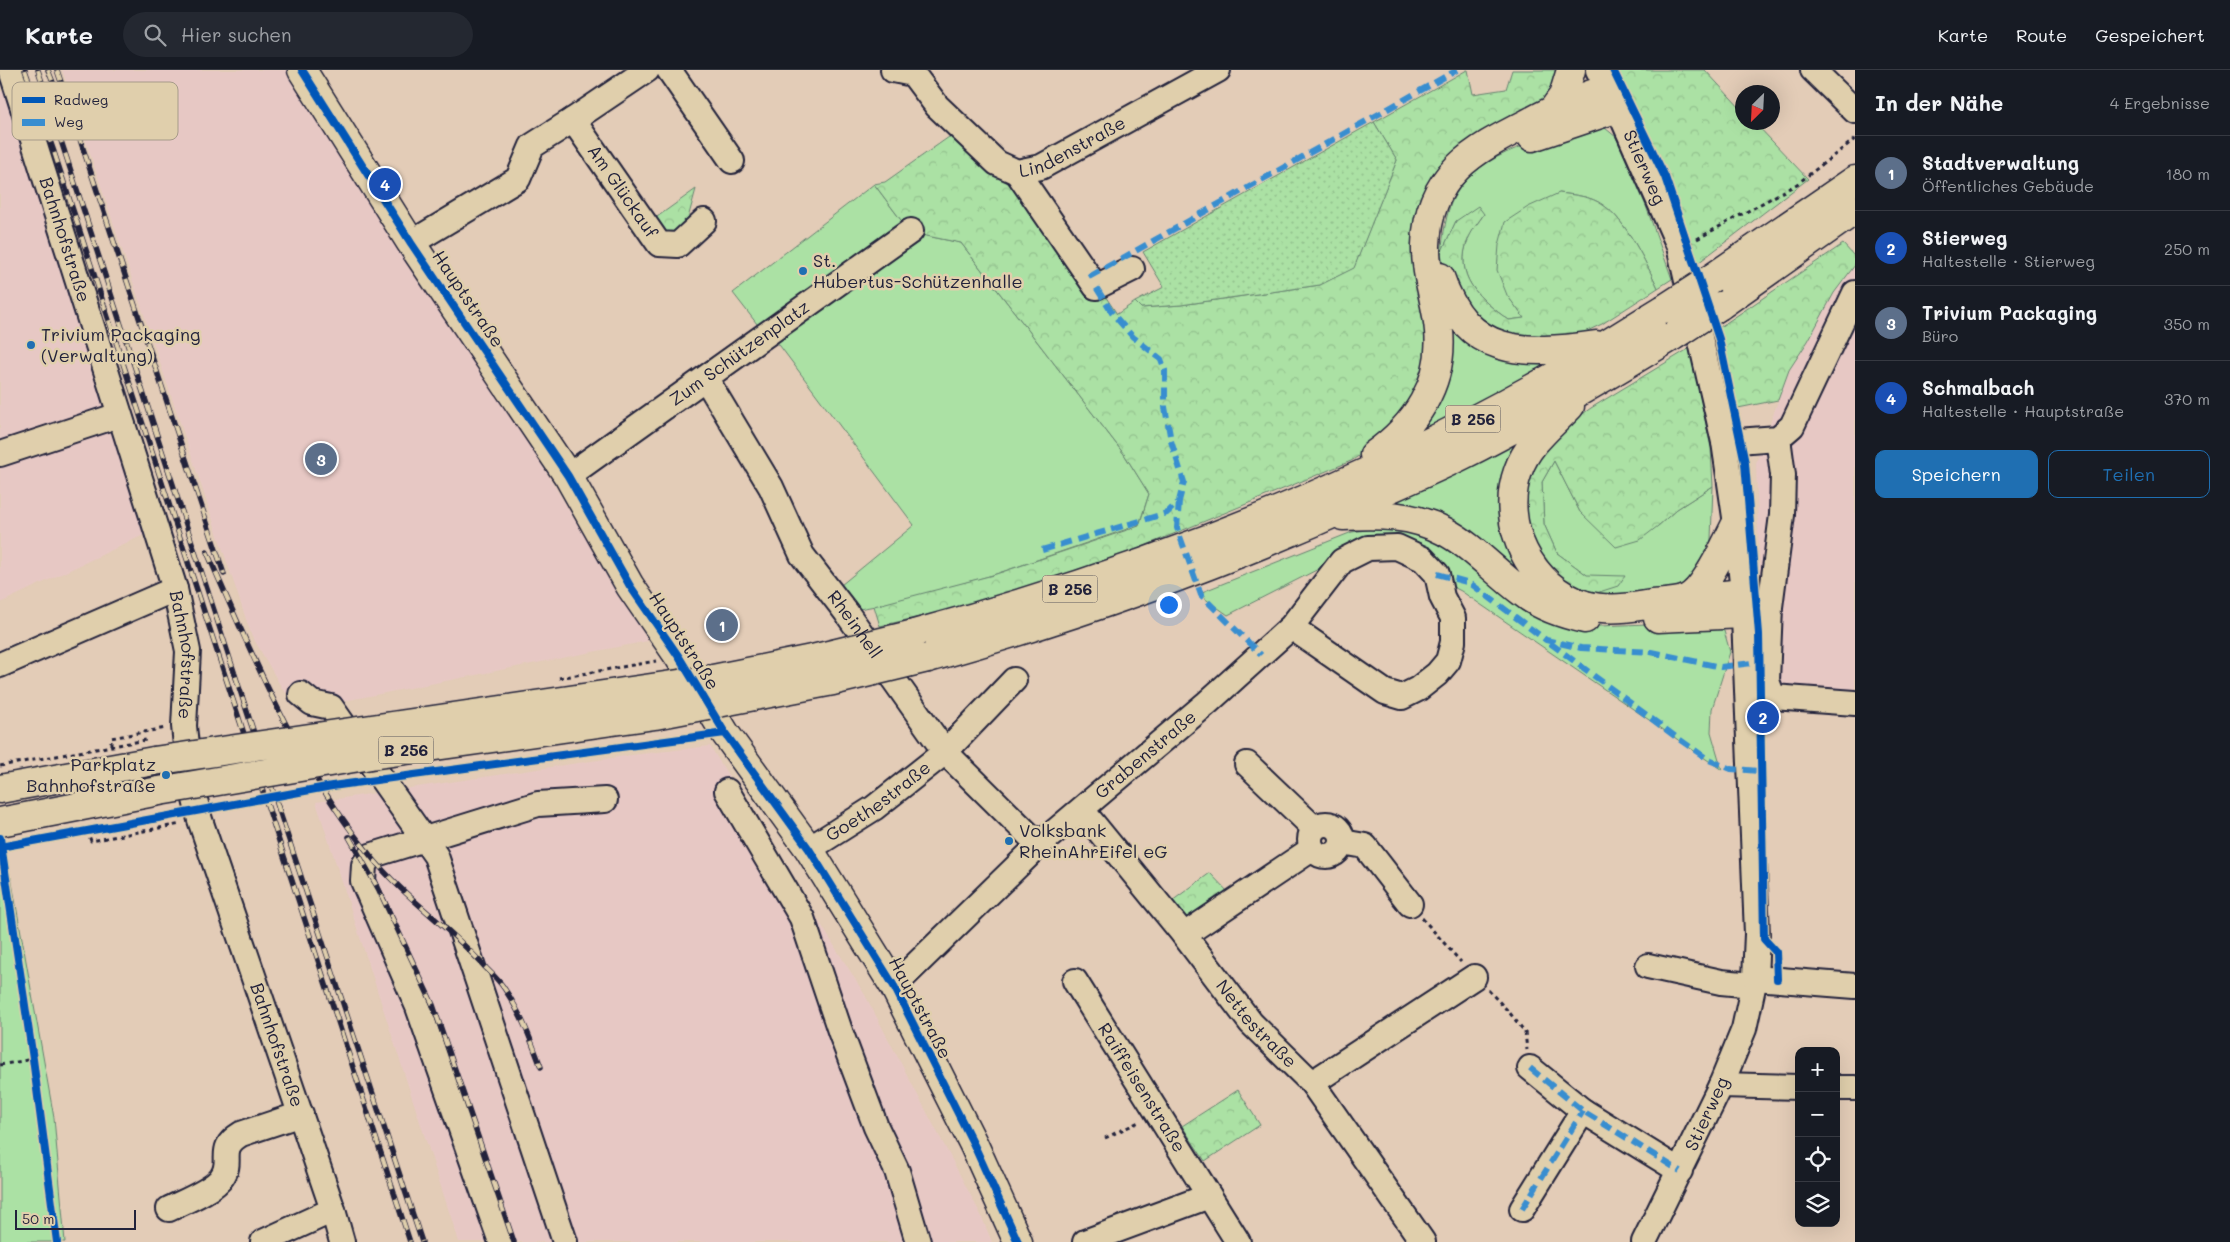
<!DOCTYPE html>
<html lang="de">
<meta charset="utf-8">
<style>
:root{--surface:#171b24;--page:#242831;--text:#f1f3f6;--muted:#9ea1a6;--line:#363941;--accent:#1f6fb2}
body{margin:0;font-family:Mali,sans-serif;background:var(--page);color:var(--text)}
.controls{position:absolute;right:15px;bottom:15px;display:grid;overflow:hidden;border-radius:10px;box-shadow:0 5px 20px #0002}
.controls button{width:45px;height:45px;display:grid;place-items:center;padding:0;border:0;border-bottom:1px solid var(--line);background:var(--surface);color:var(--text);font:25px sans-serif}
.compass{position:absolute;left:1735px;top:15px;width:45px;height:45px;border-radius:50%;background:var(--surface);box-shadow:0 5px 20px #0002;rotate:204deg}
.scale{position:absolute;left:15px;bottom:12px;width:121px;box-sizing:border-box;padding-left:5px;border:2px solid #22223b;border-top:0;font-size:14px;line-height:18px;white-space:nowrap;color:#22223b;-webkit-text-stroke:4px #e0cfac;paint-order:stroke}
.you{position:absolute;left:1168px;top:534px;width:18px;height:18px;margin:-12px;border:4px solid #fff;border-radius:50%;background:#1a73e8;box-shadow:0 0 0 8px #1a73e833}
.badge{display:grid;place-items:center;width:32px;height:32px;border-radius:50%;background:var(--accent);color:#fff;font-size:16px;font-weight:700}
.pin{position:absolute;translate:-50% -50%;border:2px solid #fff;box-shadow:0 1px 5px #0006}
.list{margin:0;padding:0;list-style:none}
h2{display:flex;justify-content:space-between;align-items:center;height:65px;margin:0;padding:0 20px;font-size:21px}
h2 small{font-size:16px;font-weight:400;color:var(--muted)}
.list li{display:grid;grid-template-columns:32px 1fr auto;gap:15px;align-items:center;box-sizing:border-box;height:75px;padding:0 20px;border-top:1px solid var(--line)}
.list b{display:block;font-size:19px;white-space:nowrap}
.list p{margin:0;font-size:16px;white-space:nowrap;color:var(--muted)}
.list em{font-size:16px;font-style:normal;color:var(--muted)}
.actions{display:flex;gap:10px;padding:15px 20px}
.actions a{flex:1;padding:11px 0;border:1px solid var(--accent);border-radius:10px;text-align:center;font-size:18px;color:var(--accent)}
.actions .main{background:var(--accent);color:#fff}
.icon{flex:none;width:28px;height:28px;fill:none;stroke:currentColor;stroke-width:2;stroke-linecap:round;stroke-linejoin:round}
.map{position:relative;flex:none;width:1855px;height:1172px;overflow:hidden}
header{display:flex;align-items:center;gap:30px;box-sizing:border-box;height:70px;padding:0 25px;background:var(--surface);border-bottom:1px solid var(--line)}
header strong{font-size:24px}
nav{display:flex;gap:28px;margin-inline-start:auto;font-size:18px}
.search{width:350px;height:45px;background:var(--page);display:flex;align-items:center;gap:12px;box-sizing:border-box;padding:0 18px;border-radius:28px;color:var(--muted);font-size:19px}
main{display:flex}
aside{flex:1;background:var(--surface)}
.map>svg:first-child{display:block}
.built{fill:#e7c8c4}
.grass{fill:#abe1a4;stroke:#668270}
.forest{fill:url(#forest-crowns);stroke:#668270}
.garden{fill:url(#garden-dots);stroke:#668270}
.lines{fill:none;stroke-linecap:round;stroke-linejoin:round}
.minor-casing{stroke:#22223b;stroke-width:28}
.major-casing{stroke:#22223b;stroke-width:31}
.highway-casing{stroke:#22223b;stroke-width:31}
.path{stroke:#22223b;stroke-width:3;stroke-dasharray:4 4;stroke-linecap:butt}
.minor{stroke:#e0cfac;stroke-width:24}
.major{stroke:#e0cfac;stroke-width:28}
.highway{stroke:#e0cfac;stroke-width:28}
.rail-casing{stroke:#22223b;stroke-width:5.5}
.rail{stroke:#e0cfac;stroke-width:4;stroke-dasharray:11;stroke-linecap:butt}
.highway-bridge-casing{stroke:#22223b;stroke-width:31;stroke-linecap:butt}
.path-bridge{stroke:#22223b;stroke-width:3;stroke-dasharray:4 4;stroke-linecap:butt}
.highway-bridge{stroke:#e0cfac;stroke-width:28}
.quiet{stroke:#398ed0;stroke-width:6;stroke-dasharray:12 6;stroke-linecap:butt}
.cycleway-casing{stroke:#e0cfac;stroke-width:11}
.cycleway{stroke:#0057b8;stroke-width:8}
.poi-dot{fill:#1f6fb2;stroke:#e0cfac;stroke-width:2}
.labels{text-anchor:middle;stroke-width:5;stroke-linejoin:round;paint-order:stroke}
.shield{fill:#e0cfac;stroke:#5b565d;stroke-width:1}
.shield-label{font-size:16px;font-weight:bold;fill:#22223b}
.street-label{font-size:18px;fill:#22223b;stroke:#e0cfac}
.poi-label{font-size:18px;fill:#22223b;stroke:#e0cfac;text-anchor:start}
.key{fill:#e0cfac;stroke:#a79b8a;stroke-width:1}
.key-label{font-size:14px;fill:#22223b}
</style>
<header>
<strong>Karte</strong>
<div class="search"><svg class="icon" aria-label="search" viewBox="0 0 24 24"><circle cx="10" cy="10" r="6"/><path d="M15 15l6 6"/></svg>Hier suchen</div>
<nav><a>Karte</a><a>Route</a><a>Gespeichert</a></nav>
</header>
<main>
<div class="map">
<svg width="1855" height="1172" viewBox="0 0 1855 1172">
<defs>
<pattern id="forest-crowns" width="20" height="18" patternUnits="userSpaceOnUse" patternTransform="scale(1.25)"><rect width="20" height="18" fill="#abe1a4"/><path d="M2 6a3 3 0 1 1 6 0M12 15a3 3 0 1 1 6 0" fill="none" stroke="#93c18e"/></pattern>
<pattern id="garden-dots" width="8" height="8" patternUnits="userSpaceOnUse" patternTransform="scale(1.25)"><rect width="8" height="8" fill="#abe1a4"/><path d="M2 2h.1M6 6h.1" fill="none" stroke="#93c18e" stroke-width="1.8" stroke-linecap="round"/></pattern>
</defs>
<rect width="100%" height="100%" fill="#e3ccb7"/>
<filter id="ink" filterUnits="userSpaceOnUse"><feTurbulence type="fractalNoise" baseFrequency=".02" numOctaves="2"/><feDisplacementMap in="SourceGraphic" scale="10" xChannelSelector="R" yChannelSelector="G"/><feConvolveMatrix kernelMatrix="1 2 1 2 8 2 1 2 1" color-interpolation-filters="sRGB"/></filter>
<g filter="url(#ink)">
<path class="built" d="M62 0H288L542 395 648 571 304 639 283 620 251 564Z
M12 18 152 461 0 533V22Z
M1855 195V640L1764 633 1756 393 1789 300 1808 271 1834 223Z
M710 676 865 925 980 1143 992 1172H459L316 732 632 685Z"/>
<path class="grass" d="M1593 55 1605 58 1616 67 1646 136 1672 209 1658 218C1646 193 1626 150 1603 135 1591 126 1574 125 1559 123L1507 225 1524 248 1509 250C1480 230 1452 206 1469 167 1472 159 1479 152 1484 144L1456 151 1441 183C1444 164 1445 144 1454 127 1481 79 1545 70 1593 55Z
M874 114 904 154 917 164 961 173 1124 384 1149 424 1139 455 993 505 891 533 833 544 824 527 841 515 914 455 768 260 764 263 733 223Z
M1439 226 1550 288 1553 295 1418 366 1414 360Z
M1531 358 1548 522 1380 433Z
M1554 391 1580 442 1658 456 1677 439 1713 416 1711 469 1708 490 1702 503 1674 523 1587 526V505L1557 483 1544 454 1542 412Z
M1380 458 1414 462 1439 472 1571 554 1600 556 1694 552 1712 554 1724 561 1730 582 1712 639 1711 662 1722 700 1461 521 1388 484 1342 487 1228 545 1204 528 1202 522 1352 462Z
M11 807 54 1048 65 1172H0V809Z"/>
<path class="forest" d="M1467 0H1468L1473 24 1506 19 1512 0H1563L1557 21 1436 118 1430 256 1422 317 1383 370 1351 391 1115 488 1001 528 880 556 874 536 993 505 1139 456 1149 424 1124 384 961 173 917 164 904 154 874 114 885 112 966 55 1094 209 1117 244 1135 232 1141 238 1181 235 1320 215 1354 197 1397 90 1374 52Z
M1612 0H1705L1742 40V52L1755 53 1808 109 1698 193 1679 141Z
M696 119 685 159 664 169 650 152Z
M1559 123C1574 125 1591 126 1603 135 1626 150 1646 193 1658 218L1602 254 1568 270 1538 274 1486 259 1447 214 1441 183 1456 151 1478 136 1484 144C1479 151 1473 159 1469 167 1452 206 1480 230 1509 250L1524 248 1507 225 1497 200 1499 175 1505 152 1528 137Z
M1843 174 1855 187V195L1834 223 1808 271 1789 300 1778 330 1738 338 1717 259Z
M1690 278 1711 378 1713 416 1677 439 1658 456 1640 470 1616 477 1580 442 1554 391 1542 412 1544 454 1557 483 1587 505 1625 506 1618 516 1587 526 1569 517 1533 481 1522 434 1539 381 1561 359 1591 338Z
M1210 803 1230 824 1196 849 1186 848 1172 831Z
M1238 1020 1260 1055 1205 1091 1182 1056Z"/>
<path class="garden" d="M1374 52 1397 90 1354 198 1320 215 1181 235 1141 238 1135 232 1164 217 1143 182Z"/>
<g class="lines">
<g class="minor-casing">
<g id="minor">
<path id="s1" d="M11 0 175 519 188 581 184 656 189 705 200 750 333 1140 342 1172"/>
<path d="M669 0 732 91"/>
<path id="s2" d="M893 0 913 4 937 36 997 93 1017 102 1041 97 1218 0"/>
<path id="s3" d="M1598 0 1618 38 1679 176 1724 372 1736 454 1743 523 1757 864 1755 908 1744 959 1721 1015 1644 1172"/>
<path d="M1813 0 1855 41"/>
<path d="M573 50 647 0"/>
<path d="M1017 102 1096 217 1132 199"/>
<path id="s4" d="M411 173 518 109 532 76 573 50 659 174 678 175 704 151"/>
<path id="s5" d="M706 309 771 417 802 485 846 542 945 682 1039 775"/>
<path d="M1778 368 1783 405 1782 445 1770 537 1767 611 1773 627 1855 633"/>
<path d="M1724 372 1778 368 1792 356 1855 223"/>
<path d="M0 384 119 345"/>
<path id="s6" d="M568 406 911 161"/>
<path d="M0 595 175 519"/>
<path d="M301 624 312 633 331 637 436 786 565 1172"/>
<path d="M1247 694 1314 758"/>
<path d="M727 721 802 848 840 961 876 1057 897 1101 918 1172"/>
<path id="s7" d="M1082 740 1184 865 1251 953 1312 1013 1423 1172"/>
<circle cx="1326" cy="770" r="16"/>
<path d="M1342 772 1365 776 1410 834"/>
<path id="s8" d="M809 779 874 738 945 682 1014 610"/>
<path d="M1184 865 1312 779"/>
<path d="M1648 896 1721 912 1753 915"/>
<path d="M1755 908 1855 916"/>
<path id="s9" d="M1075 911 1238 1172"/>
<path id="s10" d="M894 916 1039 775 1207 633 1291 557 1342 491 1368 478 1397 477 1423 489 1437 504 1442 527 1453 548V572L1448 591 1437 604 1418 619 1402 627 1385 622 1291 557"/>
<path d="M1530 998 1583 1041 1680 1101"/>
<path d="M1312 1013 1474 907"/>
<path d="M1721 1015 1799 1017"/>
<path d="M1836 1018H1855"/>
<path d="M169 1139C183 1132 214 1120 222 1107 234 1090 216 1079 241 1064L301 1044"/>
<path d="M1522 1139 1583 1041"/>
<path d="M263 1172 333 1140"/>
<path d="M501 1172 418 937 363 811 364 795 370 786 538 734 605 730"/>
<path d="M1085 1172 1209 1126"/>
</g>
</g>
<g class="major-casing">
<path id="major" d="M302 0 411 173 568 406 630 516 679 587 725 663 809 779 894 916 974 1075 1018 1172"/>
</g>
<g class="highway-casing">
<path id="highway" d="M1553 40 1563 26 1571 0
M1532 67 1618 38
M1440 207C1467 288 1524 285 1596 275
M1712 208 1855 110
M1719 236 1855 140
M1570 336C1551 356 1527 374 1518 401 1499 454 1530 518 1585 535 1607 541 1630 538 1652 534 1662 533 1677 533 1686 529 1706 520 1726 473 1736 454
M1374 385C1415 356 1444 314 1439 261 1437 233 1425 205 1426 175 1428 105 1472 81 1528 53 1554 39 1579 27 1608 19
M1343 446C1378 444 1412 444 1444 461 1473 476 1495 502 1522 522 1540 537 1562 544 1585 549
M1686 529 1743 523
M1658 548 1743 544
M914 564C1136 504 1351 421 1551 308 1589 286 1626 262 1664 239
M928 588C1078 546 1224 494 1366 429 1398 415 1431 401 1463 385 1535 349 1604 308 1673 266
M0 719 154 691
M0 752 159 721"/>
</g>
<path class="path" d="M1697 169 1797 114 1855 69
M559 608 656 591
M111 675V668L166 658
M87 760 91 771 181 754
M0 793 3 787
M1422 848 1461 892
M1488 920 1509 942 1525 962 1527 980
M0 995 33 989
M1105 1068 1141 1051"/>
<use href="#minor" class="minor"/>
<use href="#major" class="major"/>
<use href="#highway" class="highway"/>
<g class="rail-casing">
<path id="rail" d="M25 0 54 82 410 1172
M38 0 282 749 422 1172
M48 0 62 35
M57 0 224 504
M207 482C253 587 297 696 370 785 403 827 449 856 484 896 491 903 499 910 504 918 521 943 531 970 541 997
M349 767 379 820 433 935 514 1172"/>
</g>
<use href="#rail" class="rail"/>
<g class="highway-bridge-casing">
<path id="highway-bridge" d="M1664 239 1712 208
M1673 266 1719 236
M154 691 713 609 812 589 914 564
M159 721 371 685 655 645 833 611 928 588"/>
</g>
<path class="path-bridge" d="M0 696 146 670"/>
<use href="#highway-bridge" class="highway-bridge"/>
<path class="quiet" d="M1089 207 1457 0
M1179 431 1177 458 1201 525 1261 585
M1042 480 1167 443 1179 431 1184 412 1171 371 1165 337V300L1161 289 1133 267 1112 243 1096 217
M1437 504 1470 513 1546 570 1581 578 1651 582 1721 597 1759 592
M1550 573 1676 667 1709 690 1731 699 1761 701
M1530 998 1583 1041 1680 1101
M1522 1139 1583 1041"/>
<g class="cycleway-casing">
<path id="cycleway" d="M302 0 411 173 568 406 630 516 679 587 725 663 809 779 894 916 974 1075 1018 1172
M1613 0 1665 107 1719 269 1745 393 1759 564 1764 869 1776 882 1777 909
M0 768 33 989 57 1172
M0 777 332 716 725 663"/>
</g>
<use href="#cycleway" class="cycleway"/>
</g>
</g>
<g class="poi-dot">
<circle cx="803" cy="201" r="5"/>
<circle cx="31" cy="275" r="5"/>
<circle cx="166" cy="705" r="5"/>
<circle cx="1009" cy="771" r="5"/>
</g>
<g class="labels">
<g class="shield">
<rect x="1445.5" y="335.5" width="55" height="27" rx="4"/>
<rect x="1042.5" y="505.5" width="55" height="27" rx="4"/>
<rect x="378.5" y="666.5" width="55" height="27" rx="4"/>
</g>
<g class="shield-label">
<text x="1473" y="355">B 256</text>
<text x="1070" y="525">B 256</text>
<text x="406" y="686">B 256</text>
</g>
<g class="street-label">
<text dy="6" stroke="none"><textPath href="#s2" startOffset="226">Lindenstraße</textPath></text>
<text dy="6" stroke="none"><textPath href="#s3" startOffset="108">Stierweg</textPath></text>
<text dy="6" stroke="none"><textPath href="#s4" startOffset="296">Am Glückauf</textPath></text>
<text dy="6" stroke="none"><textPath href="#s1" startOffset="178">Bahnhofstraße</textPath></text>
<text transform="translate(468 229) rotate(56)" y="6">Hauptstraße</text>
<text dy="6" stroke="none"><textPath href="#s6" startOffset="211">Zum Schützenplatz</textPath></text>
<text dy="6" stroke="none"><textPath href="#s5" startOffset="288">Rheinhell</textPath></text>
<text transform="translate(684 571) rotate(57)" y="6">Hauptstraße</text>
<text dy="6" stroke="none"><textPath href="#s1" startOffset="611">Bahnhofstraße</textPath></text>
<text dy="6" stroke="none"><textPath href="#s10" startOffset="342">Grabenstraße</textPath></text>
<text dy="6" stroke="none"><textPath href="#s8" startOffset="84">Goethestraße</textPath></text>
<text transform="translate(920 938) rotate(62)" y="6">Hauptstraße</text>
<text dy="6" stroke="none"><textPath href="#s7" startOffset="276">Nettestraße</textPath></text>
<text dy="6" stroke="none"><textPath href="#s1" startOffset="1016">Bahnhofstraße</textPath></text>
<text dy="6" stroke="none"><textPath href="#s9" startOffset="126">Raiffeisenstraße</textPath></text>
<text transform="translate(1707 1044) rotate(-65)" y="6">Stierweg</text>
</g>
<g class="poi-label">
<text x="813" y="197">St.<tspan x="813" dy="21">Hubertus-Schützenhalle</tspan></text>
<text x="41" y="271">Trivium Packaging<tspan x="41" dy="21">(Verwaltung)</tspan></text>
<text x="156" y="701" text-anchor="end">Parkplatz<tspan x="156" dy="21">Bahnhofstraße</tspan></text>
<text x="1019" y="767">Volksbank<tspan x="1019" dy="21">RheinAhrEifel eG</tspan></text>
</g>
</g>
<rect x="12" y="12" width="166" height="58" rx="8" class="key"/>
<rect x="22" y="27" width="23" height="6" fill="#0057b8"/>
<rect x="22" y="49" width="23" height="7" fill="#398ed0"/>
<g class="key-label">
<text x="54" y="35">Radweg</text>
<text x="54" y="57">Weg</text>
</g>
</svg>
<div class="controls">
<button>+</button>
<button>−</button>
<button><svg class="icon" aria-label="locate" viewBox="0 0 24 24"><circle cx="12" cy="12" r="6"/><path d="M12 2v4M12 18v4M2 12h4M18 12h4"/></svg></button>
<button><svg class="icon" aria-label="layers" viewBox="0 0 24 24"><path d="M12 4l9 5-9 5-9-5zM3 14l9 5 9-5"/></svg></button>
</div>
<svg class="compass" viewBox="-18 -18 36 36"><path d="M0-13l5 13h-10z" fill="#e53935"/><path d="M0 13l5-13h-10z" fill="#9ea1a6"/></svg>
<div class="scale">50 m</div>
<div class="you"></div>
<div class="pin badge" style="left:722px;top:555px;background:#5c6f8a">1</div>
<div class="pin badge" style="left:1763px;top:647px;background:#1a4fb4">2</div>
<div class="pin badge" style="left:321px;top:389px;background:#5c6f8a">3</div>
<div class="pin badge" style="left:385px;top:114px;background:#1a4fb4">4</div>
</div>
<aside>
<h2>In der Nähe<small>4 Ergebnisse</small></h2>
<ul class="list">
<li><span class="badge" style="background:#5c6f8a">1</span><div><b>Stadtverwaltung</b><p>Öffentliches Gebäude</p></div><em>180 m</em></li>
<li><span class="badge" style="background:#1a4fb4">2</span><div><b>Stierweg</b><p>Haltestelle · Stierweg</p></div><em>250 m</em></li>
<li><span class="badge" style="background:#5c6f8a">3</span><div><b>Trivium Packaging</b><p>Büro</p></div><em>350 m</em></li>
<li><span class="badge" style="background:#1a4fb4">4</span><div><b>Schmalbach</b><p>Haltestelle · Hauptstraße</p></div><em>370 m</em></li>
</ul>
<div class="actions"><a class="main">Speichern</a><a>Teilen</a></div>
</aside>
</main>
